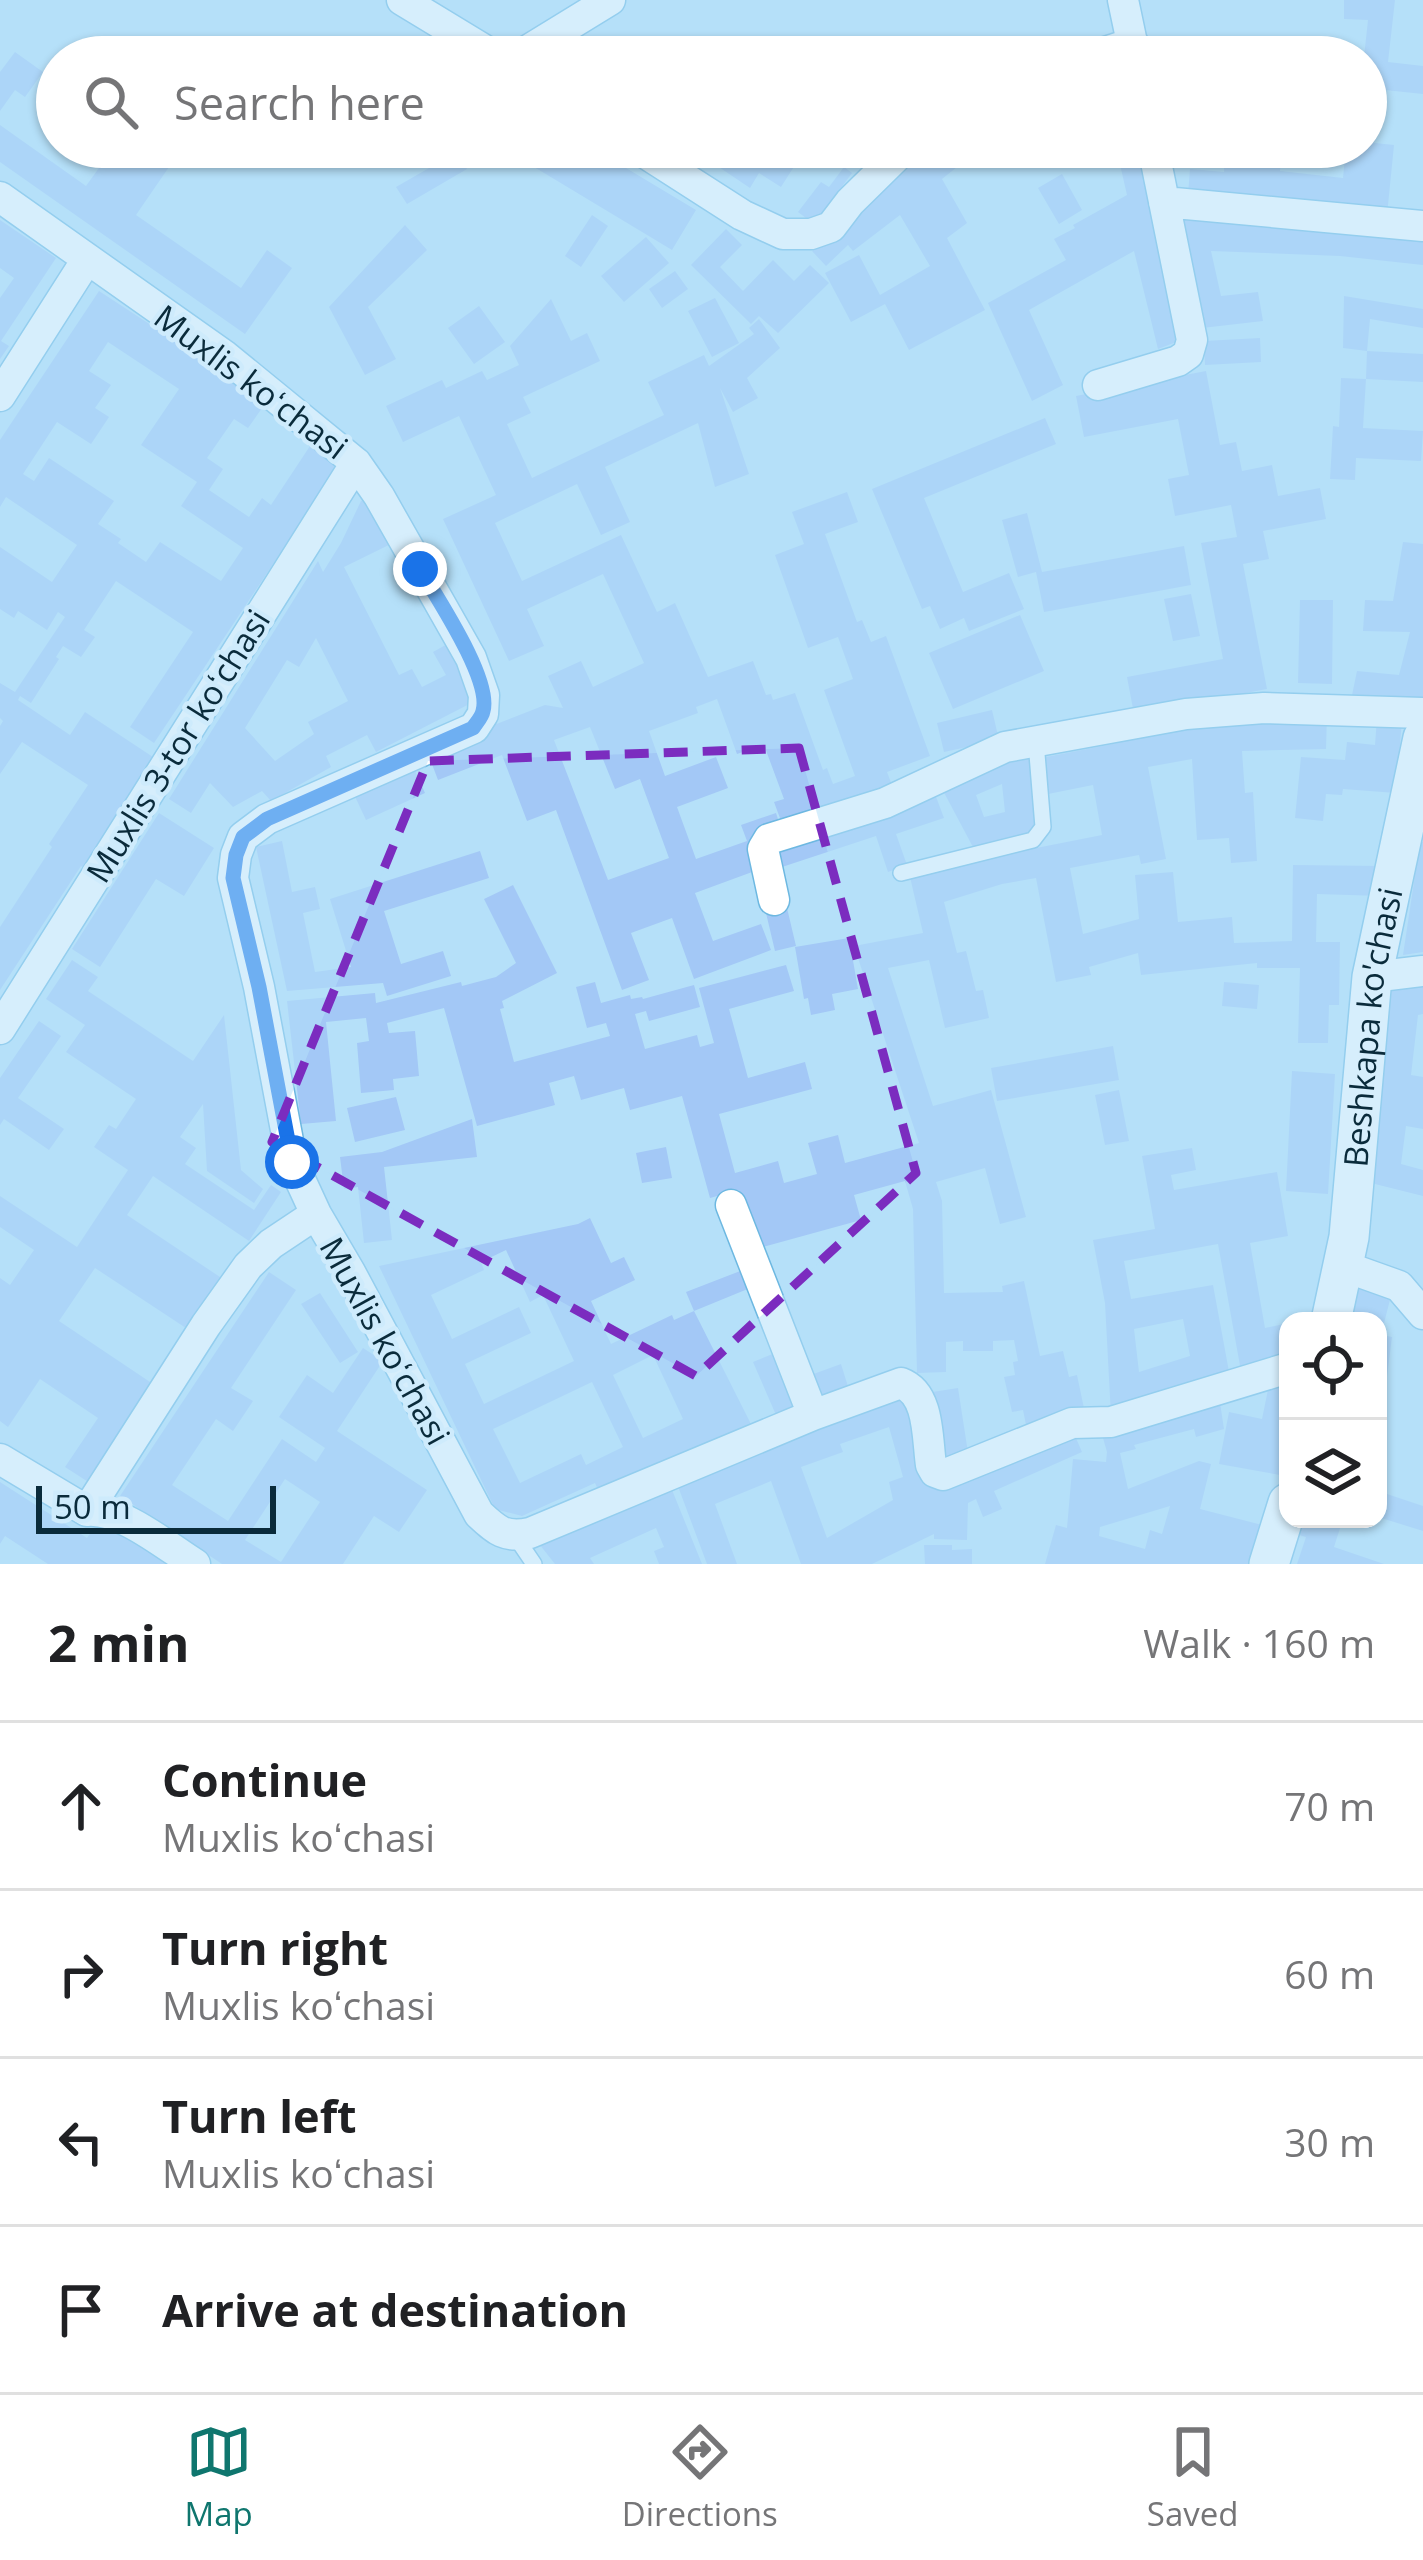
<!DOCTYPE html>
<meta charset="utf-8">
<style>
:root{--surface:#fff;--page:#f2f2f2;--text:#202124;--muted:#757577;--line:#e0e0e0;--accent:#0f766e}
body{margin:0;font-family:"Open Sans",sans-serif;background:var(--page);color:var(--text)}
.controls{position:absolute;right:36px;bottom:36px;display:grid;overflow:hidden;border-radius:24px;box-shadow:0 3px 9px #0004}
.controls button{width:108px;height:108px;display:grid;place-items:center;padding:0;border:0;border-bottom:3px solid var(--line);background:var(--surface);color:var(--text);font:60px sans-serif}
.scale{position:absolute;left:36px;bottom:30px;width:240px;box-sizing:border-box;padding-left:12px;border:6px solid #0a2b3b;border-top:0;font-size:33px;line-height:42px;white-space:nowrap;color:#0a2b3b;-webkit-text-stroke:9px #ceebfc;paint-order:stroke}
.stop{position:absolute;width:36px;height:36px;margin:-27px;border:9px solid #1a73e8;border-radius:50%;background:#fff}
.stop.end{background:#1a73e8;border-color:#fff;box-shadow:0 3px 12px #0008}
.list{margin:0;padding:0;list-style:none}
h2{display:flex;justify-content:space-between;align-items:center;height:156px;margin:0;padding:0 48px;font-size:51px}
h2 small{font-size:39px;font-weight:400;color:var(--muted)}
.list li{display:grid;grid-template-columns:78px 1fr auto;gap:36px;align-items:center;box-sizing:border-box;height:168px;padding:0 48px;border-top:3px solid var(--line)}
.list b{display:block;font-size:45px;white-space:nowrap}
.list p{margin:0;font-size:39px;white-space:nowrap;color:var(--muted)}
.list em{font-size:39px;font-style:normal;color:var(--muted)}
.icon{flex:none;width:66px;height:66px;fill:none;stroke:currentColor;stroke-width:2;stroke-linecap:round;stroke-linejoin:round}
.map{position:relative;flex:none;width:1423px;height:1564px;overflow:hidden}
.search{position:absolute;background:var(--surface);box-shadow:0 3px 9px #0004;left:36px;right:36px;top:36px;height:132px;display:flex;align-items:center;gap:30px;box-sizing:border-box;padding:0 42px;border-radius:66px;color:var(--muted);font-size:45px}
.sheet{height:828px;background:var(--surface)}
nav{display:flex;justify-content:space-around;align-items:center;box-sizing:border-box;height:168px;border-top:3px solid var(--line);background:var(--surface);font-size:33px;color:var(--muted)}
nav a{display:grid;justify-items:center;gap:6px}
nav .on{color:var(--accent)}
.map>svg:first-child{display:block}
.building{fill:#a3c8f6;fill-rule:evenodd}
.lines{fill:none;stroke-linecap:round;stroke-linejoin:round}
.service-casing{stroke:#6db8e1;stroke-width:18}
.minor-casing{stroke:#6db8e1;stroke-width:33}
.tertiary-casing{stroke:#6db8e1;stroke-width:42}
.service{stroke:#fff;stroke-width:15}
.minor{stroke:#fff;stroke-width:30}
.tertiary{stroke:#fff;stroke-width:39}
.route{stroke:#1a73e8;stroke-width:15}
.marked{fill:none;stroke:#7b2cbf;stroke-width:9;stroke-dasharray:24 15;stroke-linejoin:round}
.labels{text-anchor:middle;stroke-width:9;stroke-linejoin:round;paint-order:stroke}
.street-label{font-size:33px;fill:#0a2b3b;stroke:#ceebfc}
</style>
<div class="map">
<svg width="1423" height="1564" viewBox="0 0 1423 1564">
<rect width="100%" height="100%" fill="#b5e0f9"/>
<path class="building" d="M1344 0H1395L1388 62 1423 66V94L1366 88 1364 57 1368 20 1344 19Z
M15 52 43 72 25 97 15 90 0 111V72Z
M0 125 86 186 114 147H140L169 167 136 215 241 288 267 250 292 268 245 334 0 162Z
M1366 142 1394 145 1387 215 1188 195 1190 169 1224 172 1225 147H1282L1280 171 1343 178 1346 147H1366Z
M501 147H591L696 210 672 250Z
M669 147H738L750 154 754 147H783L778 154 795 165 781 187 759 173 750 188 707 159 702 168Z
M933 147H982L942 179 967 223 947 238 985 310 909 350 885 304 851 322 825 273 859 255 880 295 930 266 900 215 853 251 848 245 826 266 812 251Z
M1116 147H1148L1184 339 1158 349 1134 251 1029 310 1063 385 1032 401 988 303 1066 260 1054 239 1075 228 1073 225 1127 195Z
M457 152 467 169 407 204 396 187Z
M844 167 852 173 814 224 798 212 821 182 829 187Z
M1062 174 1082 210 1059 224 1038 188Z
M1177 214 1423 231V265L1340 256 1211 251 1221 296 1258 292 1263 321 1202 328Z
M592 215 608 226 581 267 565 256Z
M0 220 56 258 1 341 9 346 0 359V298L14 278 0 268Z
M405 225 427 250 368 307 396 359 365 375 329 307Z
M726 229 742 245 720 267 743 291 773 260 794 281 810 265 829 283 778 333 759 316 751 324 691 265Z
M646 237 669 263 624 302 601 276Z
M675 271 688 289 662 308 649 289Z
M99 291 267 401 248 428 234 419 207 458 223 469 209 490 249 517 262 498 271 505 310 446 339 465 154 743 130 727 193 632 116 581 84 630 95 637 81 657 63 646 56 657 59 659 31 703 20 696 18 700 70 735 85 712 159 761 87 870 81 866 0 990V927L52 847 49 844 88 785 22 742 0 774V726L3 721 0 718V683L15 692 65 617 58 612 47 630 18 611 14 618 0 609V547L52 582 77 545 6 497 0 507V440ZM108 342 179 389 141 445 197 482 181 506 243 548 221 581 160 542 146 562 118 543 121 539 98 524 114 501 49 458 34 481 23 474 57 422 91 444 109 417 95 408 111 385 89 371Z
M1344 296 1423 309V328L1370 319 1367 351 1343 348Z
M715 298 739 343 712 357 688 311Z
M551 299 571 341 587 333 600 361 523 397 531 413 507 424 532 478 664 415 648 382 704 355 709 366 754 334 749 328 759 319 780 348 747 378 758 398 733 412 720 388 749 474 715 487 698 423 605 467 630 522 601 535 577 484 495 523 522 581 621 535 657 612 675 603 708 677 753 661 766 695 771 694 773 700 795 693 823 770 827 768 833 784 855 776 824 690 853 679 838 637 808 648 775 555 804 544 792 512 847 492 858 522 825 534 857 622 862 620 871 642 886 636 930 756 887 772 895 793 784 829 774 802 784 799 764 745 737 754 717 699 696 707 698 713 649 731 665 776 716 757 728 788 677 807 696 859 747 841 741 825 776 813 781 828 763 868 695 893 713 941 761 924 771 950 694 979 672 918 631 933 649 980 622 990 556 810 527 821 502 755 438 780 427 751 545 705 563 708 548 676 581 661 593 687 644 663 603 574 527 609 544 646 509 661 443 519 496 495 459 416 403 442 386 406 442 380 446 388 482 371 487 380 519 365 510 346ZM590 727 615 789 640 779 669 858 608 880 554 740Z
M479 306 505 342 474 364 448 328Z
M1260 338 1261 362 1205 365 1204 341Z
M1367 351 1423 354V382L1366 379Z
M1206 371 1220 445 1236 442 1242 471 1272 465 1278 496 1320 488 1326 519 1263 531 1269 559 1243 564 1267 689 1134 714 1127 677 1223 659 1201 543 1237 537 1231 505 1175 516 1168 479 1189 475 1178 419 1084 437 1076 396Z
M1341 378 1366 379 1363 428 1423 431 1421 461 1356 458 1355 480 1330 479 1333 426 1339 427Z
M1045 418 1056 444 924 498 963 592 1009 573 1024 609 969 631 964 618 940 629 930 606 922 609 872 489Z
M371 496 399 540 344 567 399 675 412 669 422 687 446 675 433 652 451 642 483 697 376 752 367 735 326 756 331 767 271 801 262 791 233 807 210 783 191 813 169 799 318 561 323 572 341 543 361 501ZM316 638 348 701 308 722 314 734 275 761 245 728 287 660 299 667Z
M1027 513 1042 572 1184 546 1191 585 1044 612 1036 572 1018 577 1002 520Z
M1403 542 1423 544V701L1351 700 1357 671 1399 675 1410 632 1363 631 1365 600 1393 601Z
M1191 594 1200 636 1173 641 1164 599Z
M1300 600H1333L1332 684 1298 683Z
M1020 615 1044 671 953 709 929 653Z
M992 710 999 740 944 752 937 723Z
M1327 715 1326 749 1242 751 1245 793 1253 792 1257 861 1231 863 1229 838 1197 840 1192 759 1148 767 1166 859 1141 864 1139 855 1070 868 1083 934 1139 919 1135 875 1173 872 1178 922 1232 917 1234 943 1292 941 1293 865 1382 866 1381 896 1317 894 1316 942H1340L1339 1005H1329L1328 1043H1298L1300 968H1257V963L1141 975 1138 953 1089 967 1091 975 1056 982 1036 878 1002 884 944 902 957 953 966 951 976 991 983 990 989 1018 945 1028 929 960 888 968 933 1106 991 1090 1026 1217 1000 1224 985 1168 936 1182 942 1201 944 1293 1003 1292 1002 1286 1024 1281 1040 1356 1063 1351 1069 1377 1077 1375 1085 1413 1026 1425 1023 1410 1012 1412 1004 1377 1015 1375 1013 1362 1018 1361 1014 1340 993 1341V1351H963V1341L946 1342V1372L917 1373 913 1209 905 1181 854 1195 861 1220 756 1249 739 1190 710 1198 682 1096 630 1110 624 1088 581 1100 574 1076 549 1083 555 1105 477 1126 444 1008 387 1023 389 1033 415 1031 419 1076 393 1079 394 1090 361 1093 357 1043 369 1041 366 1018 326 1022 336 1121 301 1124 287 1001 375 993 376 1003 461 982 462 986 496 977 516 963 484 899 513 885 557 973 502 1001 504 1008 500 1009 514 1062 610 1036 606 1023 587 1028 576 987 595 982 601 1003 630 995 631 999 642 997 643 999 694 985 700 1007 649 1021 646 1011 635 1014 645 1049 697 1035 700 1047 714 1043 699 988 786 965 794 991 729 1009 748 1078 805 1062 812 1089 719 1114 735 1173 778 1161 784 1183 817 1174 808 1143 838 1135 845 1163 919 1143 854 946 923 933 910 877 996 856 1102 835 1093 785 1048 794 1041 758 1118 743 1116 733Z
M1377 718 1402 720 1396 793 1343 789 1342 795 1326 794 1323 821 1295 818 1301 757 1345 760 1347 742 1375 745Z
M1031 754 1035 834 974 849 940 785ZM1002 784 1005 812 984 817 976 795Z
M410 760 425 793 366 820 351 788Z
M935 794 944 818 896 834 907 865 888 872 876 836 782 867 775 847Z
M159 813 214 848 184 896 156 879 100 967 72 949Z
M282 841 292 892 315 887 320 909 303 913 315 972 351 967 330 899 480 851 489 878 384 911 401 964 443 951 451 976 387 996 383 983 287 991 256 847Z
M1420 842H1423V952L1403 955Z
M787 908 796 946 775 951 766 913Z
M849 938 858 989 832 994 835 1010 811 1015 808 998 804 999 795 947Z
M72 960 98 977 88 991 193 1061 224 1015 241 1170 263 1189 254 1203 207 1171 203 1104 180 1137 196 1148 185 1164 254 1210 271 1185 281 1192 249 1241 153 1176 127 1215 223 1279 195 1334 95 1268 59 1321 159 1388 93 1485 65 1467 98 1418 40 1379 8 1427 0 1421V1278L10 1285 34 1250 0 1227V1196L77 1247 128 1170 94 1147 109 1125 116 1129 136 1099 66 1052 85 1025 46 999Z
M1423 981V1014L1418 1015 1411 1075 1423 1077V1129L1406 1126 1401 1164 1423 1170V1196L1367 1182 1388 986Z
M1224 982 1259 985 1257 1009 1222 1006Z
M39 1021 61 1036 18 1098 64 1129 49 1150 4 1119 0 1125V1078Z
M1113 1046 1119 1080 997 1101 991 1068Z
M1292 1071 1335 1074 1328 1194 1286 1191Z
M1119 1090 1129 1141 1105 1145 1095 1095Z
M396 1097 405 1130 355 1142 347 1108Z
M472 1119 477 1157 384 1167 392 1240 364 1243 358 1187 344 1189 340 1157 382 1152Z
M666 1147 672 1178 642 1183 636 1153Z
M1192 1148 1196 1170 1171 1175 1174 1190 1277 1172 1288 1236 1250 1243 1265 1328 1288 1323V1359L1241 1371 1218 1244 1124 1261 1131 1299 1213 1285 1230 1377 1111 1416 1105 1303 1093 1240 1155 1229 1142 1156ZM1183 1319 1190 1356 1139 1372 1134 1329Z
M590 1218 611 1263 624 1257 635 1280 591 1301 611 1344 672 1315 674 1320 694 1311 755 1432 600 1494 595 1483 522 1516 495 1509 379 1266 578 1224ZM506 1250 530 1302 543 1295 574 1361 484 1404 465 1364 531 1333 519 1307 452 1339 431 1295 484 1270 481 1262ZM653 1355 683 1419 643 1438 613 1375ZM592 1382 623 1447 586 1465 581 1454 520 1483 493 1429Z
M748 1268 755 1286 694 1311 686 1292Z
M269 1272 296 1290 231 1388 253 1401 233 1431 216 1419 172 1485 228 1521 282 1439 316 1462 325 1448 279 1417 307 1375 333 1393 363 1348 383 1361 337 1431 427 1490 399 1532 374 1516 343 1564H222L120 1496ZM285 1479 320 1502 281 1562 245 1540Z
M1354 1278 1393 1288 1381 1335 1392 1337 1381 1424 1378 1423V1321H1342Z
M320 1293 358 1352 340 1363 301 1304Z
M780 1351 803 1404 776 1415 753 1362Z
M841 1364 851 1396 818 1406 808 1376Z
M1288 1377 1286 1476 1219 1464 1229 1412 1262 1419 1270 1380Z
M958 1388 969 1459 936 1464 926 1393Z
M909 1392 931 1484 1072 1429 1082 1452 994 1491 1002 1509 983 1517 976 1499 968 1503 967 1540 934 1539V1534L872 1564H801L771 1481 715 1504 737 1564H707L676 1481ZM889 1427 903 1477 889 1482 893 1500 827 1538 801 1467 843 1452 840 1444Z
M1219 1396 1224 1429 1196 1437 1194 1429 1134 1445 1136 1449 1120 1453 1128 1489 1199 1461 1211 1464 1200 1509 1266 1526 1255 1564H1045L1056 1525 1067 1528 1073 1459 1106 1462 1107 1452 1101 1431ZM1170 1506 1162 1534 1150 1530 1145 1549 1099 1536 1100 1527Z
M0 1482 87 1538 103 1515 179 1564H48L5 1536 0 1544Z
M670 1485 702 1564H659L654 1551 664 1547 656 1528 590 1558 594 1564H555L536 1540Z
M1378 1491 1423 1506V1531L1378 1517Z
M1289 1519H1324L1341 1525 1334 1547 1384 1564H1297L1306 1537 1285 1531Z
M924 1545H952V1550L972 1549V1564H925Z"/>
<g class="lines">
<g class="service-casing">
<path id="service" d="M901 873 1033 840 1043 827 1036 742
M515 1536 534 1564"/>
</g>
<g class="minor-casing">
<path id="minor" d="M402 0 496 57
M1123 0 1135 57
M517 57 610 0
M1090 57 1133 43
M636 147 742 215 783 234H811L831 227 850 202 906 147
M0 197 225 356 356 463 379 496 471 658 484 695 483 714 474 728 267 819 243 837 236 855 233 878 259 987 292 1162 316 1214 350 1272 479 1514C497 1531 505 1538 530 1533L813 1415 731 1205
M1164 202 1423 226
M1098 385 1178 361 1188 354 1192 340 1153 147
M0 396 86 261
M774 900 763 849 769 839 885 803 1005 747 1186 714 1264 708 1423 713
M1372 977 1423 971
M0 1029 356 463
M1343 1266 1399 1286 1423 1314
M813 1415 901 1383C930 1394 927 1438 931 1465L935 1472 943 1475 1072 1423 1111 1422 1288 1368
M0 1459 87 1511C121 1508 166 1546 195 1564
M87 1511 206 1325 248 1266 271 1244 316 1214"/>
</g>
<g class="tertiary-casing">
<g id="tertiary">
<path id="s1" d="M1331 1321 1349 1237 1372 977 1423 738"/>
<path d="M1269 1564 1288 1503"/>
</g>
</g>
<use href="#service" class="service"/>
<use href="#minor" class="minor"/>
<use href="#tertiary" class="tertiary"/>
</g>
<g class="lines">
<path class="route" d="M292 1162 259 987 233 878 236 855 243 837 267 819 473 728C477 722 482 717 483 711 492 680 437 598 420 569"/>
</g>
<path d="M0 0H1423V1564H0ZM799 748 916 1173 696 1376 272 1142 428 761Z" fill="#b5e0f9" fill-opacity=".55" fill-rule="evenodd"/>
<path class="marked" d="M799 748 916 1173 696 1376 272 1142 428 761Z"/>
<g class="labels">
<g class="street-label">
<text transform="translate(251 382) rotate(37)" y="12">Muxlis koʻchasi</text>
<text transform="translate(178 746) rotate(-58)" y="12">Muxlis 3-tor koʻchasi</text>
<text dy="12" stroke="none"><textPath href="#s1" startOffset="297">Beshkapa ko'chasi</textPath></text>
<text transform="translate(385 1341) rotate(61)" y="12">Muxlis koʻchasi</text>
</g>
</g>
</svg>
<div class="controls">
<button><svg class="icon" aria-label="locate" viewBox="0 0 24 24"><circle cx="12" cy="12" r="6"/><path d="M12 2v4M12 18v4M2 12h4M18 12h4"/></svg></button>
<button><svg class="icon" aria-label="layers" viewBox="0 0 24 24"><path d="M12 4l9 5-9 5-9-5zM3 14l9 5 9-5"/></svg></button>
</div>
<div class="scale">50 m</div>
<div class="stop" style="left:292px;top:1162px"></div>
<div class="stop end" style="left:420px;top:569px"></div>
<div class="search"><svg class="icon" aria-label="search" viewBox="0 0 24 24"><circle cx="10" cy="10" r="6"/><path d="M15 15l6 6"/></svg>Search here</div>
</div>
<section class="sheet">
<h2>2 min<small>Walk · 160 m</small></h2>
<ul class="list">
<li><svg class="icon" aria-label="ahead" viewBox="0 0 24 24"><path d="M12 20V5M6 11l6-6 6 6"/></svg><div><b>Continue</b><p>Muxlis koʻchasi</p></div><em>70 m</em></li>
<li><svg class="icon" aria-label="right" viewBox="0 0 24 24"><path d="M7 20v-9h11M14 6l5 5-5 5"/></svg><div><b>Turn right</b><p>Muxlis koʻchasi</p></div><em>60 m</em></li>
<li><svg class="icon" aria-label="left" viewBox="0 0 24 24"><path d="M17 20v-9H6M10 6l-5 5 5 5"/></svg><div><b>Turn left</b><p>Muxlis koʻchasi</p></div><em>30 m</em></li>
<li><svg class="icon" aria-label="arrive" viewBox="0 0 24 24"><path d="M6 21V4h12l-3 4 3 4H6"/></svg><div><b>Arrive at destination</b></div></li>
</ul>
</section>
<nav>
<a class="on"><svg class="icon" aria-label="map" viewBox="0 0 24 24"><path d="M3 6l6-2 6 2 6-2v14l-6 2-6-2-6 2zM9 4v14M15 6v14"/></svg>Map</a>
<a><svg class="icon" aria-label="directions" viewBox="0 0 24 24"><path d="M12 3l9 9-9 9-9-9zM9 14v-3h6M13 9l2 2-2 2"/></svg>Directions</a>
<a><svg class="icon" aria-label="saved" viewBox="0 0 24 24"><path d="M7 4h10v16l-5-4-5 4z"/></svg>Saved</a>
</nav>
